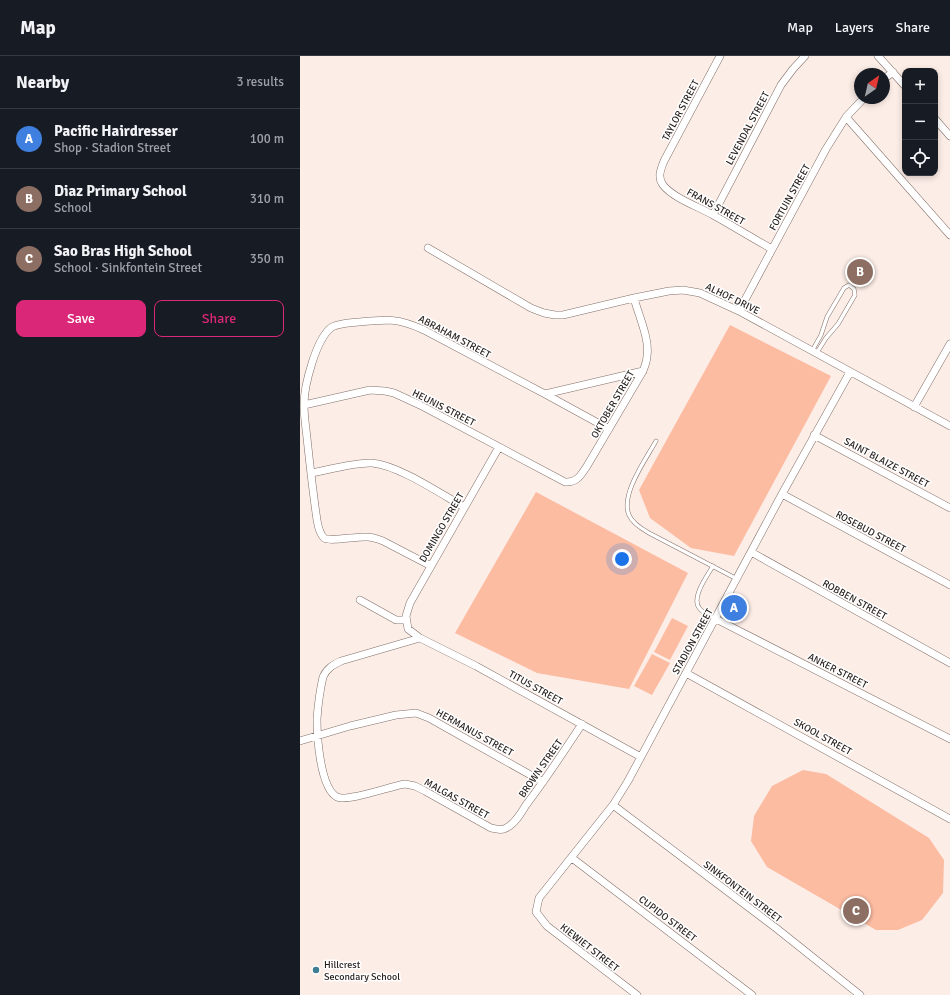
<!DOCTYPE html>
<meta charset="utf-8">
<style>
:root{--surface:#171b24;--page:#242831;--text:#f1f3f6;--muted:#9ea1a6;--line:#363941;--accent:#db2777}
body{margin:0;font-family:Signika,sans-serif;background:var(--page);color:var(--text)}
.controls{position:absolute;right:12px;top:12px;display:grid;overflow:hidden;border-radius:8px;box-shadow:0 2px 6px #0003}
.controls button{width:36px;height:36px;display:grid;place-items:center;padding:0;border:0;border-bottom:1px solid var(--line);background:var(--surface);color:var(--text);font:20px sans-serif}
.compass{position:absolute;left:554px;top:12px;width:36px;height:36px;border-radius:50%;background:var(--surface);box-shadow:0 2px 6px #0003;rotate:34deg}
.you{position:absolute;left:322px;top:503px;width:14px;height:14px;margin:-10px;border:3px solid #fff;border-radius:50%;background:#1a73e8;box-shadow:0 0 0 6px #1a73e833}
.badge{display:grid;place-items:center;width:26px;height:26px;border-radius:50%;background:var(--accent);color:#fff;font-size:13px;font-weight:700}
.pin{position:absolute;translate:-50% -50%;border:2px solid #fff;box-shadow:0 1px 4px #0006}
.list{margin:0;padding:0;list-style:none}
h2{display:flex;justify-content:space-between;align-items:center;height:52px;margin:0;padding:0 16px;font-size:17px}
h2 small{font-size:13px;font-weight:400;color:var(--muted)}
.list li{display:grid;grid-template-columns:26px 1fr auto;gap:12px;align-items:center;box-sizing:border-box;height:60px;padding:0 16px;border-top:1px solid var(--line)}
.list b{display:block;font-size:15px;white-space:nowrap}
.list p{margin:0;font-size:13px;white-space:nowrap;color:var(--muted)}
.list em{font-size:13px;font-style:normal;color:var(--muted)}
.actions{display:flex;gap:8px;padding:12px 16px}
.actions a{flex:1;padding:9px 0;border:1px solid var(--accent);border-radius:8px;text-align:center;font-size:14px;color:var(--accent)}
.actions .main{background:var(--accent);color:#fff}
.icon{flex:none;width:22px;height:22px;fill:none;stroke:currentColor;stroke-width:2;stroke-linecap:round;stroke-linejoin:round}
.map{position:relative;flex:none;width:650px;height:939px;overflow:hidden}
header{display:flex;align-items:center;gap:24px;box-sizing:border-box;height:56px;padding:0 20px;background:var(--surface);border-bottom:1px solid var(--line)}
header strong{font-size:19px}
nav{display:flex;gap:22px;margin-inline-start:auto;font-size:14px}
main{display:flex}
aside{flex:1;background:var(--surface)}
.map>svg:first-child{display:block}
.green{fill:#fcbca2}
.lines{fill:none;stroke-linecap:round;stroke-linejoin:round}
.lane-casing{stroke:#807069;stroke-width:4.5}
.street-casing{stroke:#807069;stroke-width:8}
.lane{stroke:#fff;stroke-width:3.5}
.street{stroke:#fff;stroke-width:7}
.poi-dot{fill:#3e7d92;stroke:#fff;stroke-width:1.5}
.labels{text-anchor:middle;stroke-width:3;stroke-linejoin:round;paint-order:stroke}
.street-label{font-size:10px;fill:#261f1c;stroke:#fff}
.poi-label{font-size:10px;fill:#261f1c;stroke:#fff;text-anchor:start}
</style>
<header>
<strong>Map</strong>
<nav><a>Map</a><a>Layers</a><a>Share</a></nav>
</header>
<main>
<aside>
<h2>Nearby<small>3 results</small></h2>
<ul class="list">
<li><span class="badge" style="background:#3f7fe0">A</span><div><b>Pacific Hairdresser</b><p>Shop · Stadion Street</p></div><em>100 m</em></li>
<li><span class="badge" style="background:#8d6e63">B</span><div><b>Diaz Primary School</b><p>School</p></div><em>310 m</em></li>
<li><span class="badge" style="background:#8d6e63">C</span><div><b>Sao Bras High School</b><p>School · Sinkfontein Street</p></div><em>350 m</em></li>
</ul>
<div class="actions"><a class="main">Save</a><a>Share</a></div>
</aside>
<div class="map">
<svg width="650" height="939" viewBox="0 0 650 939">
<rect width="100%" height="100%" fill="#fdede7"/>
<path class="green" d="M430 269 531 320 434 500 391 492 350 462 339 434Z
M236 436 388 517 329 633 237 617 155 577Z
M372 562 388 570 370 604 354 596Z
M352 598 370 607 352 639 334 630Z
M503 714 526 718 629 782 644 804 643 837 622 864 598 874H576L467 811 451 785 454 760 472 730Z"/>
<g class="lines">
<g class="lane-casing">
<path id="lane" d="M512 295 521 279 527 261 544 232 549 229 554 233 555 239 538 268 526 282 516 298
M356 385C346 403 320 439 329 459 332 467 342 473 349 477L437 523
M413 510C407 520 390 543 400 553 403 557 411 560 416 563"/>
</g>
<g class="street-casing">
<path id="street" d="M420 0 364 105C361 113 357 121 363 129 373 142 399 151 413 159 433 170 452 182 472 193
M578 0 605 30
M584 23 593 16
M546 61 650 179
M635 63 650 80
M413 159 481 29 493 13 505 0
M128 192 231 252 244 257 255 259H263L334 242 369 235 383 234 400 237 439 255 650 370
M439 255 526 93 546 61 564 42
M245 338 309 373
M4 349 70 334 85 335 94 337 120 349 265 426C277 427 281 419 287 410L343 315C345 310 347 305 347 300 350 283 338 258 334 242
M614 351 650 288
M514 379 650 452
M11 417C28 414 56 406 72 407 98 409 141 438 164 451
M482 438 650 529
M451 496 650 607
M131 510 83 485C78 483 73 481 67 481 58 480 29 486 24 482 19 477 18 470 17 464 13 437 10 410 7 382 6 372 4 360 4 349 4 330 16 282 32 271 40 267 51 267 59 266 87 263 98 262 124 274L245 338 343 315
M60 544 96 564H106
M416 563 650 683
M120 582 108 573 106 560 110 547 199 391
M386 617 650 763
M282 668C264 695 246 723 226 749 221 757 215 768 206 772 202 775 197 773 191 772L125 735 115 730 105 728C91 730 48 746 37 741 20 732 17 680 17 663 18 649 20 634 23 621 27 612 33 609 41 605L120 582 176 610 341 701
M0 685 50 670 96 659 116 657 129 662 243 726
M313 749 476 872 560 939
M272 802 452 939
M337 939 247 870 236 856 239 842 313 749 328 725 482 438 550 316"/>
</g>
<use href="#lane" class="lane"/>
<use href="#street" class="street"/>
</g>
<circle class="poi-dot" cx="16" cy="914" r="4"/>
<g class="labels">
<g class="street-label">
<text transform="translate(380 54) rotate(-62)" y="4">TAYLOR STREET</text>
<text transform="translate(447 72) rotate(-62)" y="4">LEVENDAL STREET</text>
<text transform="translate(489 141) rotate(-61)" y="4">FORTUIN STREET</text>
<text transform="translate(416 150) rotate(29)" y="4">FRANS STREET</text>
<text transform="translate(433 242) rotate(26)" y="4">ALHOF DRIVE</text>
<text transform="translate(155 280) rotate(28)" y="4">ABRAHAM STREET</text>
<text transform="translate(312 348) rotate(-60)" y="4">OKTOBER STREET</text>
<text transform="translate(144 351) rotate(27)" y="4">HEUNIS STREET</text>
<text transform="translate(587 406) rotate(28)" y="4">SAINT BLAIZE STREET</text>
<text transform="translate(141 471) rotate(-60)" y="4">DOMINGO STREET</text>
<text transform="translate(571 475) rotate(28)" y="4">ROSEBUD STREET</text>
<text transform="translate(555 543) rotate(29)" y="4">ROBBEN STREET</text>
<text transform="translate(392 585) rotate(-61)" y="4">STADION STREET</text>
<text transform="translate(538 614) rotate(27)" y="4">ANKER STREET</text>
<text transform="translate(236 631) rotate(29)" y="4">TITUS STREET</text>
<text transform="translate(175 676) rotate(29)" y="4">HERMANUS STREET</text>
<text transform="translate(523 680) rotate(29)" y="4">SKOOL STREET</text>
<text transform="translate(240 712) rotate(-55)" y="4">BROWN STREET</text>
<text transform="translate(157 742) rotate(29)" y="4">MALGAS STREET</text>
<text transform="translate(443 835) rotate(37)" y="4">SINKFONTEIN STREET</text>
<text transform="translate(368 862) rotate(37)" y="4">CUPIDO STREET</text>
<text transform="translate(290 891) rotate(38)" y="4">KIEWIET STREET</text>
</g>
<g class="poi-label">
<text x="24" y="912">Hillcrest<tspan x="24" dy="12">Secondary School</tspan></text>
</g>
</g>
</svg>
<div class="controls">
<button>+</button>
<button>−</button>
<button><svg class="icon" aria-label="locate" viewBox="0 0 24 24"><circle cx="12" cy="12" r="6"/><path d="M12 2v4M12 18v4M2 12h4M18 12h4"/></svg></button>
</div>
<svg class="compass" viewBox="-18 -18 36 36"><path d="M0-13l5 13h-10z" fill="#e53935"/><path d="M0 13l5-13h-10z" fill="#9ea1a6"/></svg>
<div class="you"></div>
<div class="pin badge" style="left:434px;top:552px;background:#3f7fe0">A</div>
<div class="pin badge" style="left:560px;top:216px;background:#8d6e63">B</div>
<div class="pin badge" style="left:556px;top:855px;background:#8d6e63">C</div>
</div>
</main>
